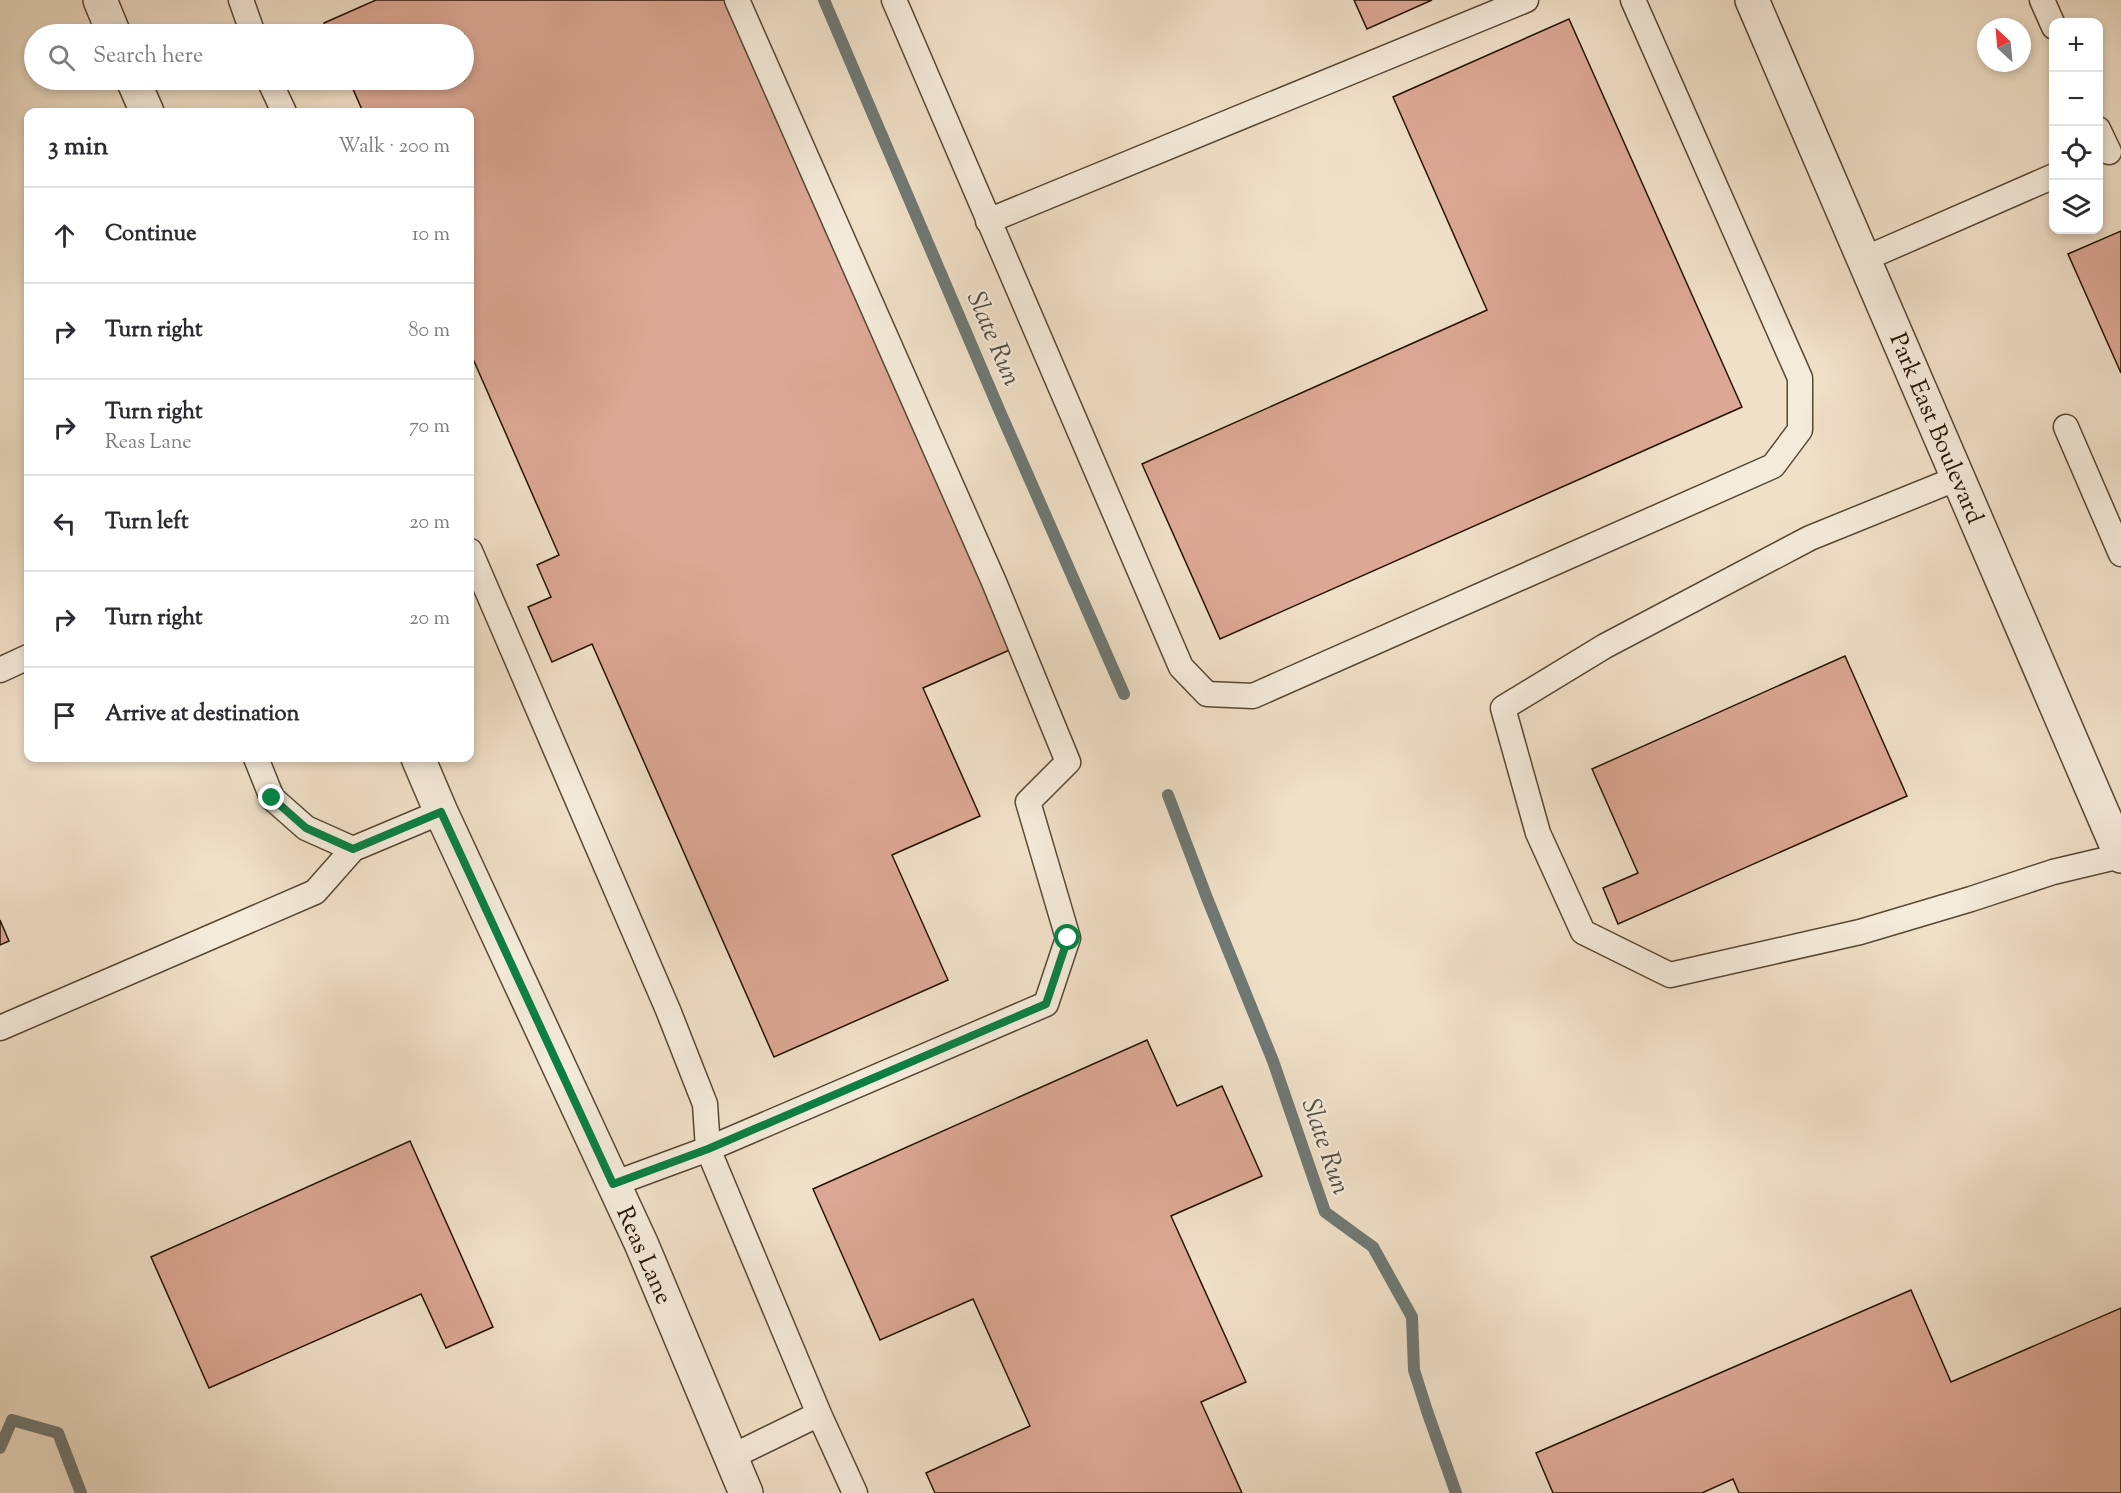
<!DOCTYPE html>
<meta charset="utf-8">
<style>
:root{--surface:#fff;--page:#f2f2f3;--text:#2b2b33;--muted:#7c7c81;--line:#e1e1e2}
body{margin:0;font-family:"Sorts Mill Goudy",serif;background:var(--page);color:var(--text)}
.controls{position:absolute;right:18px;top:18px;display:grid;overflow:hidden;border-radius:12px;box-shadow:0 3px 9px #0003}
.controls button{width:54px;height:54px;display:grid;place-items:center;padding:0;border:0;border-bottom:2px solid var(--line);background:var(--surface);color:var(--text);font:30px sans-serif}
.compass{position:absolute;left:1977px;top:18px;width:54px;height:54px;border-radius:50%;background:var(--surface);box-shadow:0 3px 9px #0003;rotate:334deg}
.stop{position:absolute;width:18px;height:18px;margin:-14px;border:4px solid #0b8043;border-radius:50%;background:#fff}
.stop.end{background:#0b8043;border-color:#fff;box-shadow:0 2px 6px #0008}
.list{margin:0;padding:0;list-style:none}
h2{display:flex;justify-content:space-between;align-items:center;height:78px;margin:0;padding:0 24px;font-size:26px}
h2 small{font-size:20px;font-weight:400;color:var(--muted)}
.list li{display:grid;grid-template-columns:39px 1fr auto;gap:18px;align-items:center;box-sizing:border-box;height:96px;padding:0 24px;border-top:2px solid var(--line)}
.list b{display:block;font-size:22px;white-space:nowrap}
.list p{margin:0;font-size:20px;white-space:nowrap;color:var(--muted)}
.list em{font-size:20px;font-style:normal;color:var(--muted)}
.icon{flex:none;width:33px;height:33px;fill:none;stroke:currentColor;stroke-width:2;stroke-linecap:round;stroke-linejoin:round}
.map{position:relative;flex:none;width:2121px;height:1493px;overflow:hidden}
.search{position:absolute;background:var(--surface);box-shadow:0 3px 9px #0003;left:24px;top:24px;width:450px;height:66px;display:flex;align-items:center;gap:15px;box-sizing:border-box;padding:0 21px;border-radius:33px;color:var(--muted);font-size:22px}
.panel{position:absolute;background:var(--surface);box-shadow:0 3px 9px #0003;left:24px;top:108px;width:450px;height:654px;border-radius:12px}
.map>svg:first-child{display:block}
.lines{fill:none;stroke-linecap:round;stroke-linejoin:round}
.stream{stroke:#6f7874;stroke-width:12}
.building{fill:#dca794;stroke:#261400;stroke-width:1.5}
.service-casing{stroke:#584732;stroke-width:27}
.minor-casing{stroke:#584732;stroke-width:36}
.service{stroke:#f5ebdb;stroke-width:24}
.minor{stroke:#f5ebdb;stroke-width:33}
.route{stroke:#0b8043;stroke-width:8}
.labels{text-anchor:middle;stroke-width:5;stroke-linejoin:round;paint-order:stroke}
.street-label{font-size:24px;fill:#261400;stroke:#f5ebdb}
.water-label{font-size:26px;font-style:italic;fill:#514e44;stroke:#f5ebdb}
</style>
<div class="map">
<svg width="2121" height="1493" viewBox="0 0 2121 1493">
<rect width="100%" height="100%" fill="#f0e0c8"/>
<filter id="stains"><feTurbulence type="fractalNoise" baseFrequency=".00333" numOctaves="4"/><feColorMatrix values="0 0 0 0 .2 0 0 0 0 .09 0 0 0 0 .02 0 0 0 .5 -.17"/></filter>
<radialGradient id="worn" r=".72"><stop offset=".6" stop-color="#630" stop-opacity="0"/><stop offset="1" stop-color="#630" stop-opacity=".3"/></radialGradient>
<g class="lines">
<path class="stream" d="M824 0 1001 414 1124 694
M1168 795 1207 898 1273 1061 1325 1212 1373 1247 1412 1317 1414 1370 1427 1411 1456 1493
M0 1448 12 1420 58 1433 81 1493"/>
</g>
<path class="building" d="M376 0H726L1014 648 923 688 980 816 892 855 948 980 774 1057 592 644 552 662 528 607 551 597 537 565 559 555 470 352V112H363L349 80H464V34H329L324 23Z
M1354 0H1432L1367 29Z
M1569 19 1742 407 1220 639 1142 464 1487 310 1393 97Z
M2121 231V373L2068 254Z
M1845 656 1907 796 1618 924 1603 888 1638 873 1592 769Z
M0 920 9 941 0 945Z
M1147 1040 1177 1106 1222 1086 1262 1176 1171 1216 1246 1382 1201 1402 1242 1493H935L926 1473 1030 1426 973 1299 880 1340 813 1189Z
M410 1141 493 1327 446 1348 421 1294 209 1388 151 1257Z
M1911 1290 1951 1382 2121 1308V1493H1739L1733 1479 1702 1493H1553L1536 1453Z"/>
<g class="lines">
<g class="service-casing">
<path id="service" d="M241 0 253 34
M894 0 1181 667 1207 694 1253 696 1773 466 1800 430V378L1633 0
M2042 0 2054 27
M269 80 284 112
M2098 129 2109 152
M988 221 1526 0
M1864 259 2054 176
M2066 427 2121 554
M1958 478 1810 538 1605 646 1503 708 1538 833 1583 932 1670 975 1860 932 1971 899 2053 872 2121 856
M470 551 668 1010 705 1104 708 1149 1046 1004 1068 938 1028 802 1068 762 994 582 737 0
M0 670 28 657
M256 758 272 798 306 828 353 849
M0 1028 315 892 353 849 441 812
M613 1184 708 1149 819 1414
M731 1457 819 1414 855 1493"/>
</g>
<g class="minor-casing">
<path id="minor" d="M100 0 114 34
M1752 0 2121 856
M133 80 147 112
M418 758 441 812 641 1243 746 1493"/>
</g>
<use href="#service" class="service"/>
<use href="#minor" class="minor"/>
</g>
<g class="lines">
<path class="route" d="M272 798 306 828 353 849 441 812 613 1184 708 1149 1046 1004 1068 938"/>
</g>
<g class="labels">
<g class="street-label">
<text transform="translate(1937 428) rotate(67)" y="8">Park East Boulevard</text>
<text transform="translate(645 1255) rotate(66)" y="8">Reas Lane</text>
</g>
<g class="water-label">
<text transform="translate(995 338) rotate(67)" y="9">Slate Run</text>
<text transform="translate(1327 1146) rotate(71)" y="9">Slate Run</text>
</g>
</g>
<rect width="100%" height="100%" filter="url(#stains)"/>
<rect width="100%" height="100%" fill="url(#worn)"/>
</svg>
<div class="controls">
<button>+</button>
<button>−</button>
<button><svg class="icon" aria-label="locate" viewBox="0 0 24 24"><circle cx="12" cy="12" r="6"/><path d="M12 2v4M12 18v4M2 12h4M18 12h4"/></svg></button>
<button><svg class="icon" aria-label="layers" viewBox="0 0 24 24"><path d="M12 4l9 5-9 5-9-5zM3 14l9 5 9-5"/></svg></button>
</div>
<svg class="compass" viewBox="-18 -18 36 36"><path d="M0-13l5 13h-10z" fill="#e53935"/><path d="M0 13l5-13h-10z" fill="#7c7c81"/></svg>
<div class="stop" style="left:1068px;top:938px"></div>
<div class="stop end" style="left:272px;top:798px"></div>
<div class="search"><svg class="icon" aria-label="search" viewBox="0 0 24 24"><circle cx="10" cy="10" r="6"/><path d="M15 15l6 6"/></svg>Search here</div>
<section class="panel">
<h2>3 min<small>Walk · 200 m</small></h2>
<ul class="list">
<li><svg class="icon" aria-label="ahead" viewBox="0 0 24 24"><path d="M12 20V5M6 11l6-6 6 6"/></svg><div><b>Continue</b></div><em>10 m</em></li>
<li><svg class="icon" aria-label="right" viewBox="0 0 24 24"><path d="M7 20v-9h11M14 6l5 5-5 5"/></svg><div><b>Turn right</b></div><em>80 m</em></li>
<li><svg class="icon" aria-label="right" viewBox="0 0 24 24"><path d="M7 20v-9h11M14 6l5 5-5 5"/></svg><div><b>Turn right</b><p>Reas Lane</p></div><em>70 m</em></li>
<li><svg class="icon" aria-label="left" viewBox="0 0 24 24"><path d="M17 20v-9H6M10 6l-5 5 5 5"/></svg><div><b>Turn left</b></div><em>20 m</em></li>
<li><svg class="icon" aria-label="right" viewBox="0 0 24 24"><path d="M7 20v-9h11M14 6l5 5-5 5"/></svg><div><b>Turn right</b></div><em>20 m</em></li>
<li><svg class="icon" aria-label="arrive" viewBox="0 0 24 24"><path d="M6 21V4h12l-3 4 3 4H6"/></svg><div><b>Arrive at destination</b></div></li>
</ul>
</section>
</div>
